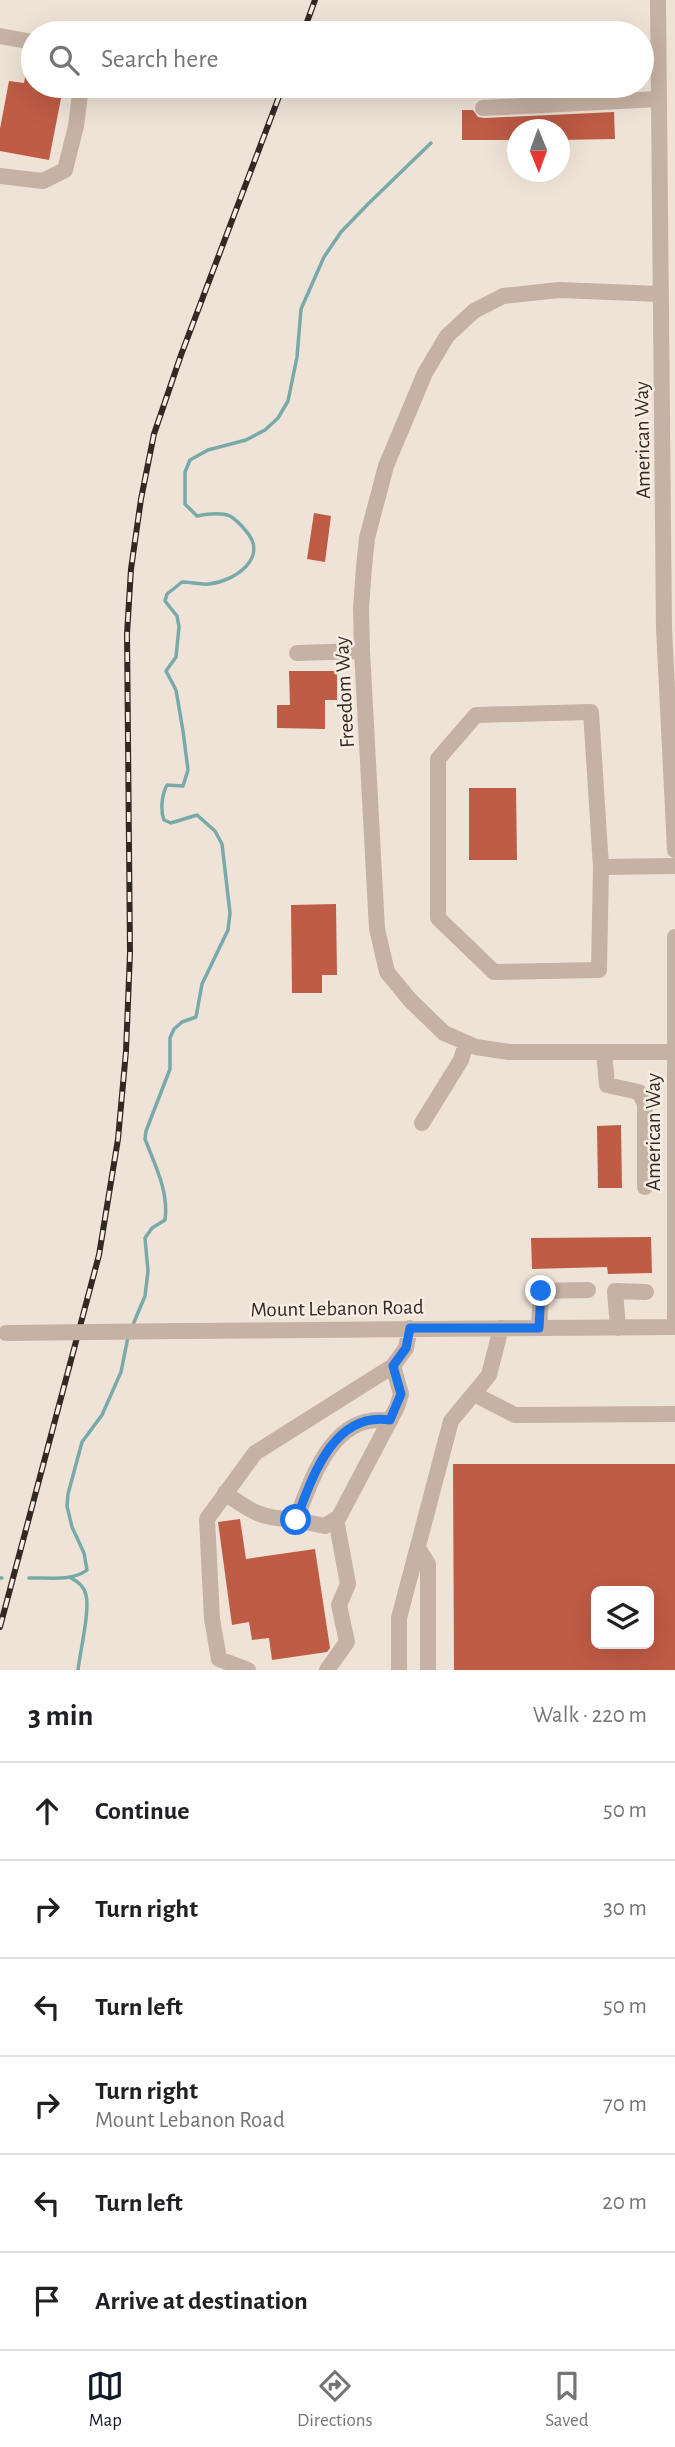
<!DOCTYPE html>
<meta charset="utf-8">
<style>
:root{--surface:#fff;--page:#f2f2f2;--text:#202124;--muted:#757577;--line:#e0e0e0;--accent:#111827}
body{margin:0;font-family:"Alegreya Sans",sans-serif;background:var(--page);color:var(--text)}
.controls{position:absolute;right:21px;bottom:21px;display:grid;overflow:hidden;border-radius:10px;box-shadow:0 7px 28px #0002}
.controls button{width:63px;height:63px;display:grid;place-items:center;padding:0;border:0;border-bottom:2px solid var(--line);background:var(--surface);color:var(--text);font:35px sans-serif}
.compass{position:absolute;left:507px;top:119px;width:63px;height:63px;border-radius:50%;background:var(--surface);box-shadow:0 7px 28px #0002;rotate:179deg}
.stop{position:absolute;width:21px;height:21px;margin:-16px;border:5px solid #1a73e8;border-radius:50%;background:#fff}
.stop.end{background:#1a73e8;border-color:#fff;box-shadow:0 2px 7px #0008}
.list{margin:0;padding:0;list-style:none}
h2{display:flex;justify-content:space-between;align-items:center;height:91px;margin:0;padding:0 28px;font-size:30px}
h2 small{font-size:23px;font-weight:400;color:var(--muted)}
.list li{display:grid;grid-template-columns:46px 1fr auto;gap:21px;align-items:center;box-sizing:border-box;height:98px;padding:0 28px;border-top:2px solid var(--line)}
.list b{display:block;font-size:26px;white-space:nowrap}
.list p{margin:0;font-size:23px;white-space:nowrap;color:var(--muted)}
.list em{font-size:23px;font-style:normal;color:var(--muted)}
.icon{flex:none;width:38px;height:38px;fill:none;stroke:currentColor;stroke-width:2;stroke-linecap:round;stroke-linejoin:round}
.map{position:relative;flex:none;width:675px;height:1670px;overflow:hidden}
.search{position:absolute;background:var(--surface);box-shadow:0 7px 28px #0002;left:21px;right:21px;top:21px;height:77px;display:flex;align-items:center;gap:18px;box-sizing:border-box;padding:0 24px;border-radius:38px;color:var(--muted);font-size:26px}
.sheet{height:679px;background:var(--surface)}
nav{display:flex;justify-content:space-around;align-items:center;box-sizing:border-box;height:98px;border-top:2px solid var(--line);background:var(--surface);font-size:19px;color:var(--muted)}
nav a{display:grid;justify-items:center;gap:4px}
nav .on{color:var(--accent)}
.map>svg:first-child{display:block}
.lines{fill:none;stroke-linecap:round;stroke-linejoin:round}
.stream{stroke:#78aaaa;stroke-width:3.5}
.building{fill:#bf5c45;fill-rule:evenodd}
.minor{stroke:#c6b2a4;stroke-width:16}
.rail-casing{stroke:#322925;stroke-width:6}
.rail{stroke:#f7ede3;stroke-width:3.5;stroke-dasharray:10;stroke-linecap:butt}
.minor-bridge{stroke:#c6b2a4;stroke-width:16}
.route{stroke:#1a73e8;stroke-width:9}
.labels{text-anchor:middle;stroke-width:5;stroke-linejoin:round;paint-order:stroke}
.street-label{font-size:21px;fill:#322925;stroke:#f7ede3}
</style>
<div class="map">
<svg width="675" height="1670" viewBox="0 0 675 1670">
<rect width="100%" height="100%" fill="#efe3d7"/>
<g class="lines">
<path class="stream" d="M132 1327 145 1296 148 1271 145 1238 152 1228 165 1220C169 1192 155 1165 145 1139L146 1131 170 1069V1038L174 1029 182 1022 196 1017 202 984 228 930 230 913 222 844 215 831 197 815 171 823 164 820C160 810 162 794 167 785L183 786 188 770 183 731 176 690 166 671 176 657 179 627 177 616 165 601 167 594 182 582C191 582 200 585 209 584 236 581 269 557 246 531 242 526 235 519 230 516 220 512 207 514 197 516L185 504V472L190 460 208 450 246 440 265 430 278 418 288 401 297 357 301 309 324 257 341 232 368 204 431 143
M0 1578H2
M29 1578C47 1577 72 1582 87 1570L84 1553 72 1527 67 1506 68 1494 82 1442 102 1415 121 1372 128 1337
M71 1578C78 1582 84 1586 86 1595 90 1611 80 1652 78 1670"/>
</g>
<path class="building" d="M28 60H33V86L63 88 49 160 0 151V129L9 81 24 83Z
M462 110H473L478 117 484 118 614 112 615 139 559 140V130H517V140H462Z
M314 513 331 516 325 562 307 559Z
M289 671H337V700H325V729L277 728V705H290Z
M469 788H516L517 860H469Z
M336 904 337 975H322V993H292L291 905Z
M621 1125 622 1188H598L597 1126Z
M651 1237 652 1273 608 1274 607 1267 532 1269 531 1238Z
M453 1464H675V1670H454ZM596 1591H649V1644H596Z
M240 1519 246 1559 315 1549 330 1648 327 1652 272 1660 269 1638 252 1640 249 1622 232 1625 218 1522Z"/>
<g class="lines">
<path class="minor" d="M658 0 664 628 675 850
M0 36 33 42
M483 108 659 99
M0 176 43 181 65 170 76 126 81 86
M660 294 559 290 503 296 474 311 447 336 425 373 386 466 367 538 364 567 361 608 362 651 377 929 387 972 410 1000 444 1033 476 1047 509 1052H674
M297 653 362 651
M591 712 601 867 599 970 494 972 438 918V759L476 715Z
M601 867 675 866
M604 1052 607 1085 639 1092 645 1104V1187
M422 1123 461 1060 466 1043
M675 1327V937
M539 1328 541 1291 588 1290
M618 1328 615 1291 646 1292
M180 1331 675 1327
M474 1394 515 1415 675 1414
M390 1421C333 1411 312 1478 296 1520L325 1526 339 1517 397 1407 401 1394 393 1366
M225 1493C253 1513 261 1518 296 1520
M418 1548 428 1564V1670
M248 1670 219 1659 212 1619 207 1519 255 1453 393 1366 406 1348 410 1328
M327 1670 347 1642 339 1605 348 1584 336 1519
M399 1670V1618L451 1421 489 1375 501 1328"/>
<g class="rail-casing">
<path id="rail" d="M303 33 315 0
M0 1627 99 1255 118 1139 126 1051 130 953 127 634 131 569 141 499 154 434 181 355 283 86"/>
</g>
<use href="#rail" class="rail"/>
<path class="minor-bridge" d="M6 1333 180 1331"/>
</g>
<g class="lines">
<path class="route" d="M296 1520C312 1478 333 1411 390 1420L401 1394 393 1366 406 1348 410 1328H539L541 1291"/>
</g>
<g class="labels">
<g class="street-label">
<text transform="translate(642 440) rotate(-91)" y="7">American Way</text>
<text transform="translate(344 692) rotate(-93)" y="7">Freedom Way</text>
<text transform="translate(653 1132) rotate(-90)" y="7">American Way</text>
<text transform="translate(337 1308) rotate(-1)" y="7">Mount Lebanon Road</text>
</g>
</g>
</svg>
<div class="controls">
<button><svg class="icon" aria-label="layers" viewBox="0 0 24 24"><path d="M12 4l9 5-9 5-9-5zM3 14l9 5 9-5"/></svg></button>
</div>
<svg class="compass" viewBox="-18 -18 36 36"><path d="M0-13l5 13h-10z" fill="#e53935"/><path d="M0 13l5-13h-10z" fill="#757577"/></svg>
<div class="stop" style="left:296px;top:1520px"></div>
<div class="stop end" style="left:541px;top:1291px"></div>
<div class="search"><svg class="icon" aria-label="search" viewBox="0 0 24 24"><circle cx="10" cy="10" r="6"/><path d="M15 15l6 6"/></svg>Search here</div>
</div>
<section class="sheet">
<h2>3 min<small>Walk · 220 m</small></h2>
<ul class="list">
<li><svg class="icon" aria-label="ahead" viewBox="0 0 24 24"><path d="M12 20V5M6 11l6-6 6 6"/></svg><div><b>Continue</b></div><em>50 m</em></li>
<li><svg class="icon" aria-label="right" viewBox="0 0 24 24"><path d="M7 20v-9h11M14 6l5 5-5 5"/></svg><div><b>Turn right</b></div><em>30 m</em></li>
<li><svg class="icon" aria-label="left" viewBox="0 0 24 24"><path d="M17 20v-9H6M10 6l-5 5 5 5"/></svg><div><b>Turn left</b></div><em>50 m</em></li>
<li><svg class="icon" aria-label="right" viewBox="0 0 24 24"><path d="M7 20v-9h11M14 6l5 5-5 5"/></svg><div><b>Turn right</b><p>Mount Lebanon Road</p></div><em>70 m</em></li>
<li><svg class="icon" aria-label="left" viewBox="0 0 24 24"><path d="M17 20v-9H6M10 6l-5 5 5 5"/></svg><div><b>Turn left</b></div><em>20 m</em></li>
<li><svg class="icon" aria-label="arrive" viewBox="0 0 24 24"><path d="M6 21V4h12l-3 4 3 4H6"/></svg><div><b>Arrive at destination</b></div></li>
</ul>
</section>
<nav>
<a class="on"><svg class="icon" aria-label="map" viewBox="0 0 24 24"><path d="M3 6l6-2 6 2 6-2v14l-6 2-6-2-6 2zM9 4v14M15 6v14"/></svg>Map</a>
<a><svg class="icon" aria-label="directions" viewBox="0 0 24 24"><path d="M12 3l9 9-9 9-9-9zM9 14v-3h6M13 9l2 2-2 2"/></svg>Directions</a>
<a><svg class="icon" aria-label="saved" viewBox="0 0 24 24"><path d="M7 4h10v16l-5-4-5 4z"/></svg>Saved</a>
</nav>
